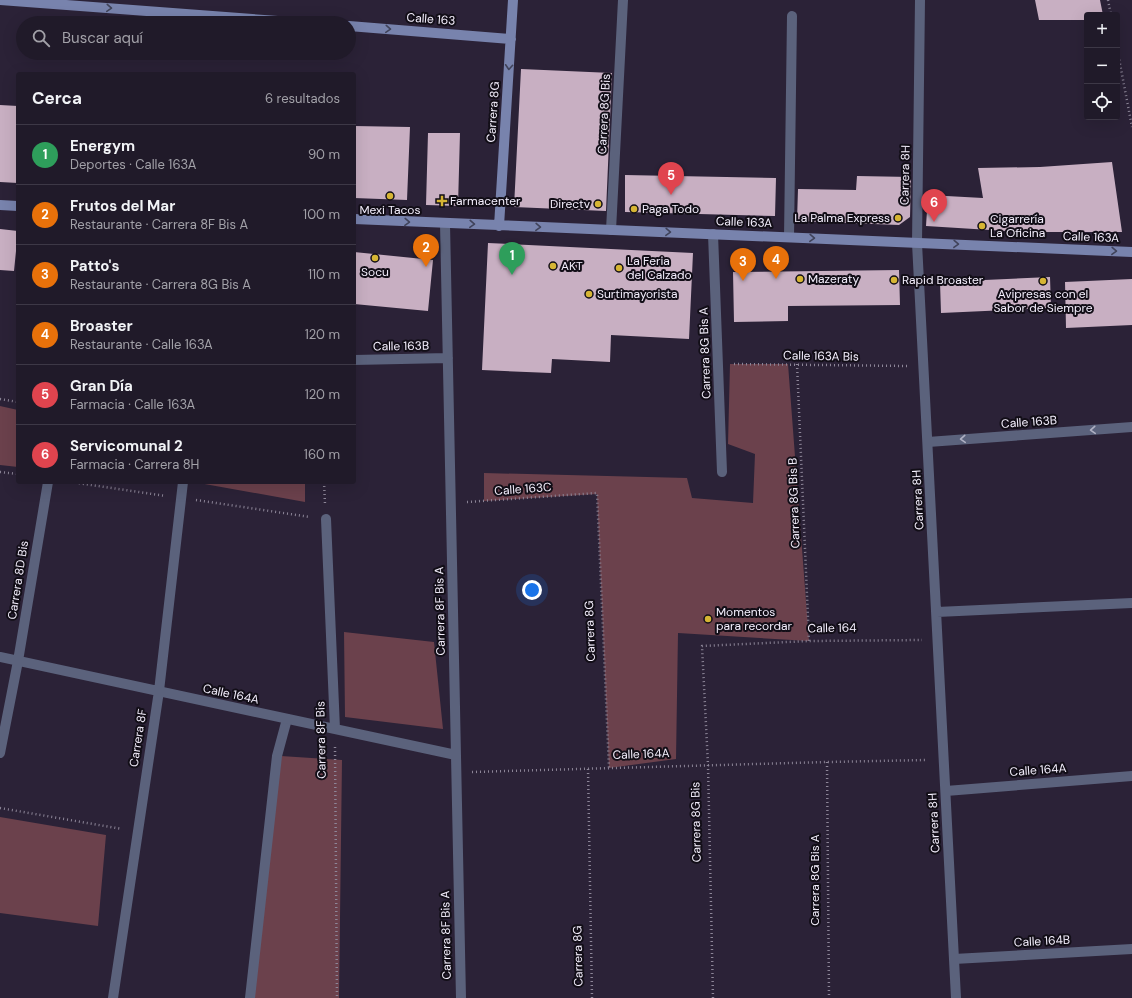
<!DOCTYPE html>
<html lang="es">
<meta charset="utf-8">
<style>
:root{--surface:#201a29;--page:#2d2735;--text:#f1f3f6;--muted:#a2a1a8;--line:#3d3846;--accent:#ea580c}
body{margin:0;font-family:"DM Sans",sans-serif;background:var(--page);color:var(--text)}
.controls{position:absolute;right:12px;top:12px;display:grid;overflow:hidden;border-radius:4px;box-shadow:0 4px 16px #0002}
.controls button{width:36px;height:36px;display:grid;place-items:center;padding:0;border:0;border-bottom:1px solid var(--line);background:var(--surface);color:var(--text);font:20px sans-serif}
.you{position:absolute;left:532px;top:590px;width:14px;height:14px;margin:-10px;border:3px solid #fff;border-radius:50%;background:#1a73e8;box-shadow:0 0 0 6px #1a73e833}
.badge{display:grid;place-items:center;width:26px;height:26px;border-radius:50%;background:var(--accent);color:#fff;font-size:13px;font-weight:700}
.pin{position:absolute;translate:-50% -33px;filter:drop-shadow(0 1px 2px #0008)}
.pin::after{content:'';position:absolute;top:21px;width:14px;height:12px;background:inherit;clip-path:polygon(0 0,100% 0,50% 100%)}
.list{margin:0;padding:0;list-style:none}
h2{display:flex;justify-content:space-between;align-items:center;height:52px;margin:0;padding:0 16px;font-size:17px}
h2 small{font-size:13px;font-weight:400;color:var(--muted)}
.list li{display:grid;grid-template-columns:26px 1fr auto;gap:12px;align-items:center;box-sizing:border-box;height:60px;padding:0 16px;border-top:1px solid var(--line)}
.list b{display:block;font-size:15px;white-space:nowrap}
.list p{margin:0;font-size:13px;white-space:nowrap;color:var(--muted)}
.list em{font-size:13px;font-style:normal;color:var(--muted)}
.icon{flex:none;width:22px;height:22px;fill:none;stroke:currentColor;stroke-width:2;stroke-linecap:round;stroke-linejoin:round}
.map{position:relative;flex:none;width:1132px;height:998px;overflow:hidden}
.search{position:absolute;background:var(--surface);box-shadow:0 4px 16px #0002;left:16px;top:16px;width:340px;height:44px;display:flex;align-items:center;gap:10px;box-sizing:border-box;padding:0 14px;border-radius:22px;color:var(--muted);font-size:15px}
.panel{position:absolute;background:var(--surface);box-shadow:0 4px 16px #0002;left:16px;top:72px;width:340px;height:412px;border-radius:4px}
.map>svg:first-child{display:block}
.green{fill:#6b414c}
.building{fill:#c8afc2}
.lines{fill:none;stroke-linecap:round;stroke-linejoin:round}
.path{stroke:#8d8698;stroke-width:2.5;stroke-dasharray:1 3;stroke-linecap:butt}
.lane{stroke:#5b627c;stroke-width:10}
.street{stroke:#5b627c;stroke-width:10}
.secondary{stroke:#7883ad;stroke-width:10}
.oneway{stroke:#40435a}
.oneway2{stroke:#afb0c3}
.poi-dot{fill:#d6b534;stroke:#120e17;stroke-width:1.5}
.labels{text-anchor:middle;stroke-width:4;stroke-linejoin:round;paint-order:stroke}
.street-label{font-size:12px;fill:#f4effd;stroke:#120e17}
.poi-label{font-size:12px;fill:#f4effd;stroke:#120e17;text-anchor:start}
</style>
<div class="map">
<svg width="1132" height="998" viewBox="0 0 1132 998">
<rect width="100%" height="100%" fill="#2b2237"/>
<path class="green" d="M730 364H788L809 641 678 633 676 759 609 768 597 494 484 501V473L687 478 692 498 753 503 755 454 728 444Z
M0 406 18 410V467L0 465Z
M199 482H305V502L199 483Z
M344 632 434 642 443 729 345 717Z
M281 756 342 760 339 998H247Z
M0 817 106 835 98 926 0 913Z"/>
<path class="building" d="M1035 0H1100L1103 15H1087V20H1039Z
M521 69 612 73 606 211 514 207Z
M0 105 18 106 16 131H18V183L0 182Z
M354 126 410 127 407 200 354 198Z
M428 133H460L458 206 426 205Z
M1112 162 1122 232H1022L926 226 928 195 983 198 978 168 1040 167Z
M625 175 776 178 775 216 625 212Z
M857 176 911 177 910 217 899 225 797 221 798 189 856 190Z
M0 229 18 231 14 271 0 270Z
M488 243 693 253 689 339 611 335 610 362 552 359 551 373 482 370Z
M354 252 433 260 428 311 354 304Z
M899 270 900 305 788 306V321L734 322 733 272Z
M1050 277 1051 308 941 313 940 282Z
M1132 279V325L1066 328 1065 282Z"/>
<g class="lines">
<path class="path" d="M1108 0 1111 15
M1117 48 1132 127
M734 364 907 366
M797 364 809 641
M0 399 18 402
M0 472 18 474
M71 482 166 496
M324 482 325 504
M196 500 310 517
M467 502 597 493 609 768
M335 747 337 998
M827 762 829 998
M588 769 592 998
M472 772 827 762 927 760
M0 808 122 829
M713 998 708 765 702 646 809 641 922 640"/>
<path class="lane" d="M250 998 277 756 287 719"/>
<path class="street" d="M920 0 917 243 956 998
M445 223 461 998
M611 230 623 0
M713 234 722 472
M789 237 792 16
M354 360 448 358
M928 442 1132 427
M326 519 335 729
M937 612 1132 603
M0 657 456 755
M0 753 18 661 48 482
M946 791 1132 776
M954 959 1132 949
M113 998 159 691 183 482"/>
<path class="secondary" d="M0 0 305 23
M349 26 511 39
M0 205 18 206
M354 219 1132 252
M499 226 513 0"/>
</g>
<defs><path id="oneway-chevron" d="M-2-3.5L2.5 0L-2 3.5" fill="none" stroke-width="1.6" stroke-linecap="round" stroke-linejoin="round"/></defs>
<g class="oneway">
<use href="#oneway-chevron" transform="translate(109 8) rotate(4)"/>
<use href="#oneway-chevron" transform="translate(388 29) rotate(4)"/>
<use href="#oneway-chevron" transform="translate(509 67) rotate(94)"/>
<use href="#oneway-chevron" transform="translate(407 222) rotate(2)"/>
<use href="#oneway-chevron" transform="translate(472 224) rotate(3)"/>
<use href="#oneway-chevron" transform="translate(538 227) rotate(2)"/>
<use href="#oneway-chevron" transform="translate(668 232) rotate(2)"/>
<use href="#oneway-chevron" transform="translate(812 238) rotate(2)"/>
<use href="#oneway-chevron" transform="translate(956 244) rotate(2)"/>
<use href="#oneway-chevron" transform="translate(1114 251) rotate(2)"/>
</g>
<g class="oneway2">
<use href="#oneway-chevron" transform="translate(1093 430) rotate(176)"/>
<use href="#oneway-chevron" transform="translate(963 439) rotate(176)"/>
</g>
<g class="poi-dot">
<circle cx="390" cy="196" r="4"/>
<path d="M440 195h4v4h4v4h-4v4h-4v-4h-4v-4h4z"/>
<circle cx="598" cy="204" r="4"/>
<circle cx="634" cy="209" r="4"/>
<circle cx="898" cy="218" r="4"/>
<circle cx="982" cy="226" r="4"/>
<circle cx="375" cy="258" r="4"/>
<circle cx="553" cy="266" r="4"/>
<circle cx="619" cy="268" r="4"/>
<circle cx="800" cy="279" r="4"/>
<circle cx="894" cy="280" r="4"/>
<circle cx="1043" cy="281" r="4"/>
<circle cx="589" cy="294" r="4"/>
<circle cx="708" cy="619" r="4"/>
</g>
<g class="labels">
<g class="street-label">
<text transform="translate(431 19) rotate(4)" y="4">Calle 163</text>
<text transform="translate(493 112) rotate(-86)" y="4">Carrera 8G</text>
<text transform="translate(604 114) rotate(-87)" y="4">Carrera 8G Bis</text>
<text transform="translate(905 175) rotate(-89)" y="4">Carrera 8H</text>
<text transform="translate(744 222) rotate(2)" y="4">Calle 163A</text>
<text transform="translate(1091 237) rotate(2)" y="4">Calle 163A</text>
<text transform="translate(401 346) rotate(-1)" y="4">Calle 163B</text>
<text transform="translate(705 353) rotate(-92)" y="4">Carrera 8G Bis A</text>
<text transform="translate(821 356) rotate(1)" y="4">Calle 163A Bis</text>
<text transform="translate(1029 422) rotate(-4)" y="4">Calle 163B</text>
<text transform="translate(523 489) rotate(-4)" y="4">Calle 163C</text>
<text transform="translate(918 500) rotate(-93)" y="4">Carrera 8H</text>
<text transform="translate(794 503) rotate(-92)" y="4">Carrera 8G Bis B</text>
<text transform="translate(18 580) rotate(-81)" y="4">Carrera 8D Bis</text>
<text transform="translate(440 611) rotate(-91)" y="4">Carrera 8F Bis A</text>
<text transform="translate(832 628) rotate(-1)" y="4">Calle 164</text>
<text transform="translate(590 631) rotate(-92)" y="4">Carrera 8G</text>
<text transform="translate(231 694) rotate(12)" y="4">Calle 164A</text>
<text transform="translate(138 738) rotate(-81)" y="4">Carrera 8F</text>
<text transform="translate(321 740) rotate(-91)" y="4">Carrera 8F Bis</text>
<text transform="translate(641 754) rotate(-2)" y="4">Calle 164A</text>
<text transform="translate(1038 770) rotate(-4)" y="4">Calle 164A</text>
<text transform="translate(696 822) rotate(-91)" y="4">Carrera 8G Bis</text>
<text transform="translate(934 823) rotate(-93)" y="4">Carrera 8H</text>
<text transform="translate(815 880) rotate(-90)" y="4">Carrera 8G Bis A</text>
<text transform="translate(446 935) rotate(-91)" y="4">Carrera 8F Bis A</text>
<text transform="translate(1042 941) rotate(-3)" y="4">Calle 164B</text>
<text transform="translate(578 956) rotate(-91)" y="4">Carrera 8G</text>
</g>
<g class="poi-label">
<text x="450" y="205">Farmacenter</text>
<text x="590" y="208" text-anchor="end">Directv</text>
<text x="642" y="213">Paga Todo</text>
<text x="390" y="214" text-anchor="middle">Mexi Tacos</text>
<text x="890" y="222" text-anchor="end">La Palma Express</text>
<text x="990" y="223">Cigarrería<tspan x="990" dy="14">La Oficina</tspan></text>
<text x="627" y="265">La Feria<tspan x="627" dy="14">del Calzado</tspan></text>
<text x="561" y="270">AKT</text>
<text x="375" y="276" text-anchor="middle">Socu</text>
<text x="808" y="283">Mazeraty</text>
<text x="902" y="284">Rapid Broaster</text>
<text x="597" y="298">Surtimayorista</text>
<text x="1043" y="298" text-anchor="middle">Avipresas con el<tspan x="1043" dy="14">Sabor de Siempre</tspan></text>
<text x="716" y="616">Momentos<tspan x="716" dy="14">para recordar</tspan></text>
</g>
</g>
</svg>
<div class="controls">
<button>+</button>
<button>−</button>
<button><svg class="icon" aria-label="locate" viewBox="0 0 24 24"><circle cx="12" cy="12" r="6"/><path d="M12 2v4M12 18v4M2 12h4M18 12h4"/></svg></button>
</div>
<div class="you"></div>
<div class="pin badge" style="left:512px;top:275px;background:#2e9e5b">1</div>
<div class="pin badge" style="left:426px;top:267px;background:#e8710a">2</div>
<div class="pin badge" style="left:743px;top:281px;background:#e8710a">3</div>
<div class="pin badge" style="left:776px;top:279px;background:#e8710a">4</div>
<div class="pin badge" style="left:671px;top:195px;background:#e0444e">5</div>
<div class="pin badge" style="left:934px;top:222px;background:#e0444e">6</div>
<div class="search"><svg class="icon" aria-label="search" viewBox="0 0 24 24"><circle cx="10" cy="10" r="6"/><path d="M15 15l6 6"/></svg>Buscar aquí</div>
<section class="panel">
<h2>Cerca<small>6 resultados</small></h2>
<ul class="list">
<li><span class="badge" style="background:#2e9e5b">1</span><div><b>Energym</b><p>Deportes · Calle 163A</p></div><em>90 m</em></li>
<li><span class="badge" style="background:#e8710a">2</span><div><b>Frutos del Mar</b><p>Restaurante · Carrera 8F Bis A</p></div><em>100 m</em></li>
<li><span class="badge" style="background:#e8710a">3</span><div><b>Patto's</b><p>Restaurante · Carrera 8G Bis A</p></div><em>110 m</em></li>
<li><span class="badge" style="background:#e8710a">4</span><div><b>Broaster</b><p>Restaurante · Calle 163A</p></div><em>120 m</em></li>
<li><span class="badge" style="background:#e0444e">5</span><div><b>Gran Día</b><p>Farmacia · Calle 163A</p></div><em>120 m</em></li>
<li><span class="badge" style="background:#e0444e">6</span><div><b>Servicomunal 2</b><p>Farmacia · Carrera 8H</p></div><em>160 m</em></li>
</ul>
</section>
</div>
